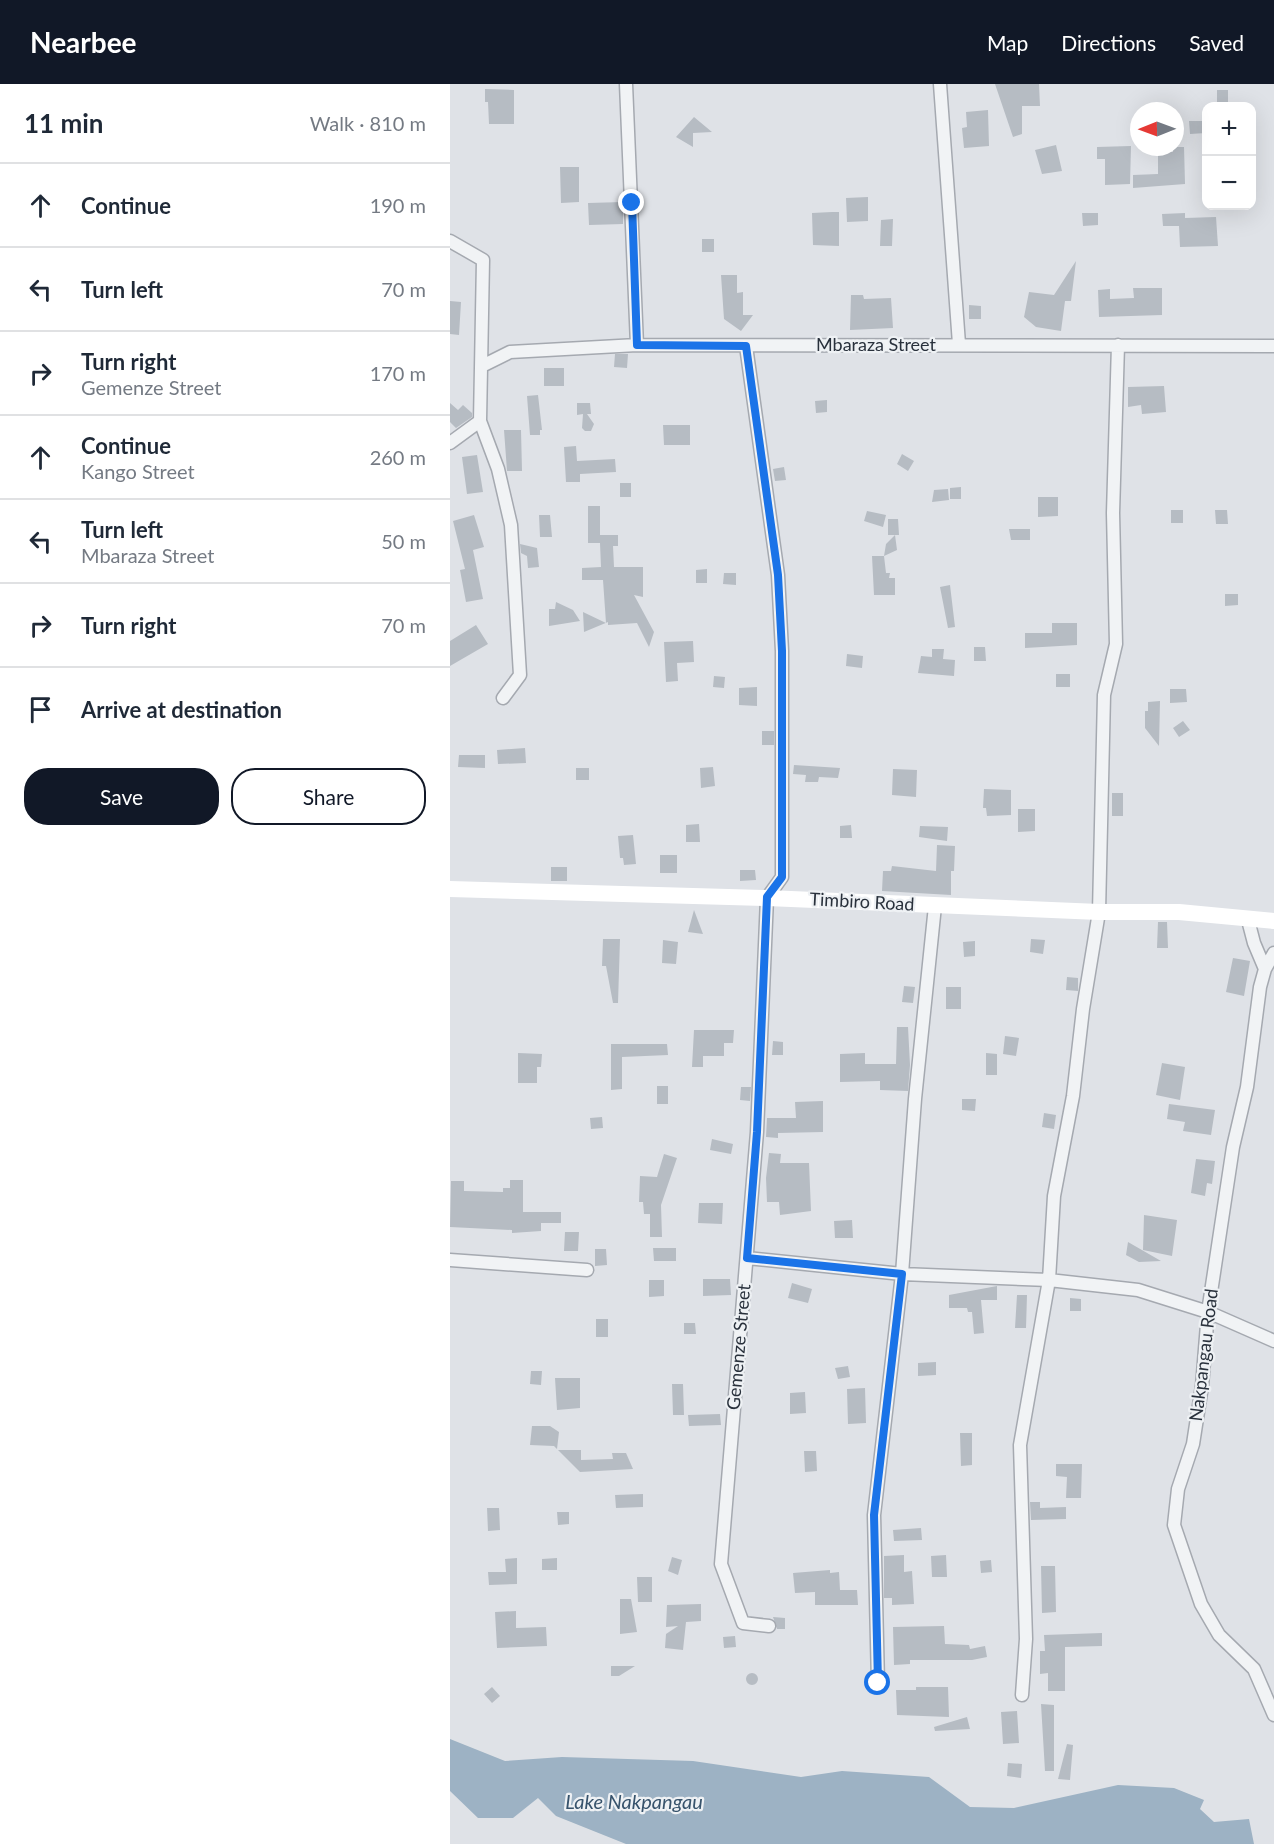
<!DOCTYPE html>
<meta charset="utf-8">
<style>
:root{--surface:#fff;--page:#f2f2f3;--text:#1f2937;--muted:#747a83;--line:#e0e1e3;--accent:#111827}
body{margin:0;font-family:Lato,sans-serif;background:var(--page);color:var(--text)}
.controls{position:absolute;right:18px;top:18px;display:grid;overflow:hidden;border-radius:12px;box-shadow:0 6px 24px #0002}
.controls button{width:54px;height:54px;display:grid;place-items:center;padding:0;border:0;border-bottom:2px solid var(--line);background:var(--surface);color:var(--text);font:30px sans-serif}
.compass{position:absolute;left:680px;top:18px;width:54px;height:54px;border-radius:50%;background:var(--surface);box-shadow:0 6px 24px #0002;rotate:269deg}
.stop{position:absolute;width:18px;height:18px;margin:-14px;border:4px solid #1a73e8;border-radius:50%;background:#fff}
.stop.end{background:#1a73e8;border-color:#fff;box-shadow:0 2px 6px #0008}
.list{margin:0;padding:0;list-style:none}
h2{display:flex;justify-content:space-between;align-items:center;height:78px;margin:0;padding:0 24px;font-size:26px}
h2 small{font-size:20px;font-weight:400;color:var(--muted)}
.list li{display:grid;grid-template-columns:39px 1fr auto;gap:18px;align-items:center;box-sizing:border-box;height:84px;padding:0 24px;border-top:2px solid var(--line)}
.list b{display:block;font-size:22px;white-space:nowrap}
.list p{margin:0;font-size:20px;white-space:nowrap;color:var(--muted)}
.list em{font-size:20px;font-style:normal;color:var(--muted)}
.actions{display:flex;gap:12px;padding:18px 24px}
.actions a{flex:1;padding:14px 0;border:2px solid var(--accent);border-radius:24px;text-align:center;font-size:21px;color:var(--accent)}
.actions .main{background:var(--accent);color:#fff}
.icon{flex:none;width:33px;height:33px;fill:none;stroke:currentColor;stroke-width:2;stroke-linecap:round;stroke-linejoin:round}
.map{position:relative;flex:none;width:824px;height:1760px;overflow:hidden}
header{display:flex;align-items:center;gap:36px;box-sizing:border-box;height:84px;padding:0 30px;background:var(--accent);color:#fff}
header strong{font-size:28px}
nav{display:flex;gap:33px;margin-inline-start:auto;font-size:21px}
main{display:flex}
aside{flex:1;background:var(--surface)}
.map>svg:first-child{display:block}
.water{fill:#9db2c4}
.building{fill:#b6bcc3}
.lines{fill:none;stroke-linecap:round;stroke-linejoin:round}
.street-casing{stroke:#a5a9b0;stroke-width:15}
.street{stroke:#f1f3f5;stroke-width:12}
.secondary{stroke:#fff;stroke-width:16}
.route{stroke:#1a73e8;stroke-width:8}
.labels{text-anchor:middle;stroke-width:4.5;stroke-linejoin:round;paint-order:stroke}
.street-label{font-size:18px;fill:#29313c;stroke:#eef1f4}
.water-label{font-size:20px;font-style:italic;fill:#37536c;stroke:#eef1f4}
</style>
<header>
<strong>Nearbee</strong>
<nav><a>Map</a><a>Directions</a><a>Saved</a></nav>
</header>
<main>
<aside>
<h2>11 min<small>Walk · 810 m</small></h2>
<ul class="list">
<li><svg class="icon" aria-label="ahead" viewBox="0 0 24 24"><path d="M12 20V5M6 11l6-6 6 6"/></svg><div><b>Continue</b></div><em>190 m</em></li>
<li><svg class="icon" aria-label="left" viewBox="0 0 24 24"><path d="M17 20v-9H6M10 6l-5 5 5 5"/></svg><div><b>Turn left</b></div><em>70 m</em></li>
<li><svg class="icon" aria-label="right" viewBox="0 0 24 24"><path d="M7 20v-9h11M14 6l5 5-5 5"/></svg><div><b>Turn right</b><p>Gemenze Street</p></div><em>170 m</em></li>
<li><svg class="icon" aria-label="ahead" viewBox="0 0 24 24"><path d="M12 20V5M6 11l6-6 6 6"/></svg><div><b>Continue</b><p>Kango Street</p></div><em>260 m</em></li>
<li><svg class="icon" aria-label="left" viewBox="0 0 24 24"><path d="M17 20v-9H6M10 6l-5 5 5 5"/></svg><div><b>Turn left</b><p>Mbaraza Street</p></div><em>50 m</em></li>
<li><svg class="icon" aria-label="right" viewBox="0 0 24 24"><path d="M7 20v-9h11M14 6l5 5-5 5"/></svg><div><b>Turn right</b></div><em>70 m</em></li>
<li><svg class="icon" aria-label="arrive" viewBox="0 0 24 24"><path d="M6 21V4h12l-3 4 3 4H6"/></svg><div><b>Arrive at destination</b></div></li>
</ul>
<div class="actions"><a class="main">Save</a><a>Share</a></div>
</aside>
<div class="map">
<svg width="824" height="1760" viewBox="0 0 824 1760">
<rect width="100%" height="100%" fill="#dfe2e7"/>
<path class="water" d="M0 1655 55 1677 112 1673 243 1677 351 1693 392 1687 479 1693 520 1723 564 1724 668 1701 724 1704 754 1716 750 1725 764 1738 799 1735 804 1760H176L106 1732 88 1714 63 1734H28L0 1707Z"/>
<path class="building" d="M545 0H589L590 22H572V50L563 53Z
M35 5 64 6V40H39L38 18H35Z
M767 6H778V19H767Z
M538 26 539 62 514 64 512 44 517 43 516 28Z
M244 33 262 48 243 49V63L226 53Z
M739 37H756V49L740 50Z
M606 61 612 87 592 90 585 66Z
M681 62 680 100 655 101V75H647V63Z
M723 63H734L735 100 683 104V91L708 90V68H723Z
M110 83H129V118L111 119Z
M418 113V137L397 138 396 114Z
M173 118V140L139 141 138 119Z
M382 128H389V162L363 161 362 129Z
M632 129H648V141L633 142Z
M735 129V134L766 133 768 162 730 163 729 142H713L712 130Z
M443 135 442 162H430L431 136Z
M252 155H264V168H252Z
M626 177 621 217H615L611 247 586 243 574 233 579 208 604 211Z
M271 191H287V209L293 208V231H303L291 247 274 235Z
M683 204H712V231L649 233 648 206 660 205V215L684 214Z
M401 211H413L414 215 441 214 443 244 400 246Z
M0 217 11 218 9 251 0 250Z
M519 221 531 222V235H519Z
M165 270H178L177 284 164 283Z
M94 284H114V302H94Z
M714 302 716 328 692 330 691 321 678 323V303Z
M88 311 92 346H90V351H80L77 312Z
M377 316V328L366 329 365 317Z
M0 319 8 326 13 321 22 329V333L6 344 0 338Z
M127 319H140L141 330H137L144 340 141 347H135L132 344 133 330 127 331Z
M213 341H240V361H214Z
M54 346H71L72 387H57Z
M126 362 127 377 165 375 166 388 130 390V398H116L114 363Z
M452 370 464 377 458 387 447 380Z
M27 371 33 408 17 410 12 373Z
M334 383 336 396 325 397 323 385Z
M170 399H181V413H170Z
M511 403V415H500V404Z
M498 405 499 416 482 418 484 406Z
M588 413H608V432L588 433Z
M138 422H150V451H168V462H163L164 483H193V513L184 511 204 548 199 563 187 539 158 541V538L134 548 133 528 156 539 153 496H132V484L151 483 150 459H138Z
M721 426H733V439H721Z
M765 426H777L778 440H766Z
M417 427 436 431 433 443 414 437Z
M24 431 34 463 23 466 33 515 16 518 10 486 15 485 3 437Z
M89 431H100L102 453H90Z
M438 435H448L449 451H445L447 466 434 472 436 489H440L439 494H445V511H424L422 472H434L436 460 445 451H438Z
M559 445H580V456H561Z
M70 460 87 464 89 483 78 484 77 472 71 469Z
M257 485V499H246V486Z
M274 489H286V501L273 500Z
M500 501 505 543 498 544 490 503Z
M775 510H788V521L775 522Z
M106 518 123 526 130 537 99 542V525H105Z
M602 539H627V561L575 564V549H602Z
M26 541 38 560 0 582V557Z
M243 557 244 578 227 579 228 597 216 598 214 558Z
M524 563H535L536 577H524Z
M482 565H494L493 575 505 576 504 592 468 589 471 572 482 573Z
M397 570 413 572 412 584 396 582Z
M606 590H620V603H606Z
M264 592 275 593 274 604 263 603Z
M307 603V622L289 621V604Z
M720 605H736L737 618 720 619Z
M710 617 709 662 695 644V627H698V618Z
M733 637 740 646 729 653 723 644Z
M312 647H324V661H312Z
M75 664 76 679 48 680 47 666Z
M9 671H35V684L8 683Z
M344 681 390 684 388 694 369 693 368 698H355L356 691 343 690Z
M263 683 265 702 251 704 250 684Z
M126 684H139V696H126Z
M443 685 467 686 466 713 442 711Z
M534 705 561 706V731L537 732 536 724H533Z
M662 709H673V732H662Z
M568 725H585V747L568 748Z
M249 740 250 758H236V741Z
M401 741 402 754H390V742Z
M470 742 498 743 497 757 469 753Z
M183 751 186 780 174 781 173 774H170L168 752Z
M487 761 505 762 504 787H501V811L432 807 433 787H441L442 782 486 787Z
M210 771H227V789H210Z
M101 783H117V797H101Z
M290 786H305L306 796 290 797Z
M244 826 253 850 238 848Z
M708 838H717L718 864H707Z
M153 855H170L168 919H163L156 882H152Z
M581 855 595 856 593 870 580 868Z
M213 856 228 858 226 880 212 879Z
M525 857V872L514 873 513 858Z
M783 874 800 877 794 912 776 908Z
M617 893 628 894V907L616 906Z
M454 902 465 903 463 919 452 918Z
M496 903H511V925H496Z
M447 943H458L460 981 458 1007 430 1006V997L390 998V970L415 969V980H446Z
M244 946H284L283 959H274V972H253V983H242Z
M555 952 569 954 566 972 553 970Z
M323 957 333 958V971H322Z
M161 960H217L218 971 172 973V1005L161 1006Z
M68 969 92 970 91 983H87V999H68Z
M536 969 547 970V991H536Z
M712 979 735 983 730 1016 706 1011Z
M207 1002H218V1020H207Z
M291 1003H301L300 1017 290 1016Z
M512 1015H526L525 1027 512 1026Z
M373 1017V1048L328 1049V1054L316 1053 317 1034H346L345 1018Z
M719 1020 765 1026 761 1051 733 1047 735 1038 717 1035Z
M594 1029 606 1031 604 1045 592 1043Z
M152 1033 153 1044 141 1045 140 1034Z
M262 1055 283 1060 281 1070 260 1066Z
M319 1069 331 1070 330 1079H359L361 1127 330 1131 329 1118H317L316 1094Z
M214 1070 227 1074 211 1121 212 1153H200V1130H194L193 1118H189L190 1092 207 1093Z
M746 1075 765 1077 762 1100 757 1099 755 1112 741 1109Z
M60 1096H73V1128H111V1139H91V1147L62 1149V1146L0 1143 1 1097H14V1107L53 1108V1104H60Z
M249 1119H273L272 1140 248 1139Z
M694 1131 727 1136 722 1172 693 1166Z
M402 1136 403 1154H385L384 1137Z
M115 1148H129L128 1167H114Z
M678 1158 711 1177 689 1178 676 1171Z
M203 1164H226V1177H204Z
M145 1165H156L157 1181 145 1182Z
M253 1195H280L281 1211 253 1212Z
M199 1196H214V1212L199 1213Z
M342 1199 362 1205 358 1219 338 1214Z
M547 1202V1216H531L534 1249 524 1250 522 1228H518L517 1224H499V1211Z
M567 1211H577L576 1244H565Z
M620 1214 631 1215V1227H620Z
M146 1235H158V1253H146Z
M234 1239H245L246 1250H234Z
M486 1278V1291L468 1292V1279Z
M398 1282 400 1293 388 1295 385 1284Z
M81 1287H92L91 1301 80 1300Z
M105 1294H130V1324L107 1326Z
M222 1300H233L234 1331H223Z
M415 1304 416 1339 398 1340 397 1305Z
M355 1308 356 1329 340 1330V1309Z
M270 1330 271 1341 239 1342 238 1331Z
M82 1342H100L109 1348 107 1365 104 1362 80 1361Z
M510 1349H522V1381L511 1382Z
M108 1366H131V1376L163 1375 162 1369H176L183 1385 130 1388Z
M354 1367H366L367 1387 355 1388Z
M606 1380H632L631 1414H616L617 1393 606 1392Z
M193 1410V1423L166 1424 165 1411Z
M580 1418H590V1424L616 1423V1435L581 1436Z
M37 1424H49L50 1446 38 1447Z
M107 1428H119V1440L108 1441Z
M471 1444 472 1456 444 1457 443 1446Z
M454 1471V1488L462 1487 464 1520 442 1521V1514H434V1472Z
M496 1471 497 1493H482L481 1472Z
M222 1473 232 1476 228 1491 218 1487Z
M67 1474V1500L39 1501 38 1488H56L55 1475Z
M107 1474V1486H92V1475Z
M541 1476 542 1488 531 1489 530 1477Z
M591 1482H605L606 1528 592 1529Z
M380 1486V1489L389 1488 390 1506H407L408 1521H365V1508L345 1509 343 1489Z
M187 1493H202V1518H188Z
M170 1515H181L187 1548 170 1550Z
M251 1520V1537L236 1538 233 1566 215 1564 216 1550 228 1542 216 1543 217 1521Z
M66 1527V1544L96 1543 97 1562 47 1564 45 1528Z
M323 1533 335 1534V1545H327Z
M494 1542 495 1560 519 1561 520 1565 535 1562 537 1573 522 1576H460V1580L444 1581 443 1543Z
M652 1549V1562L615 1563V1607H598V1589L590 1590V1567H595L594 1551Z
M285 1552 286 1563 274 1564 273 1553Z
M161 1582H185L169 1592H161Z
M296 1595a6 6 0 1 1 12 0a6 6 0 1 1-12 0Z
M42 1603 50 1612 42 1619 34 1610Z
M466 1603H498L499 1633 447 1631 446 1606H466Z
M591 1620 604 1621V1687H595Z
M567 1627 569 1659 553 1660 551 1628Z
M517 1633 520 1645 485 1647 484 1643Z
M617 1660 623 1661 620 1696 608 1695Z
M558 1679 572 1680 571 1694 557 1692Z"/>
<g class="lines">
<g class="street-casing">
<path id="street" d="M176 0 187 261
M490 0 509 260
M0 157 33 176 30 337 0 359
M296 262 328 491 332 567V793L317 814 307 1048 271 1480 293 1539 319 1542
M32 282 60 268 187 261 824 262
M30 337 48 385 61 441 70 591 53 614
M798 836 804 859 815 885
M824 869 815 885 810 903 797 1003 783 1063 758 1228 752 1302 743 1360 728 1405 724 1441 751 1520 769 1551 804 1585 824 1631
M297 1174 452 1190 599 1196 688 1206 758 1228 824 1257
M0 1176 137 1186
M428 1599 424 1431 452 1190 465 1015 485 822
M572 1611 576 1555 570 1361 599 1196 604 1112 623 1012 633 925 649 828 654 611 666 560 663 429 668 261"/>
</g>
<use href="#street" class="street"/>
<path class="secondary" d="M0 805 317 814 649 828H729L824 837"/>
</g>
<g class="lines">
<path class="route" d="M182 119 187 261 296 262 328 491 332 567V793L317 813 307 1048 297 1174 452 1190 424 1431 428 1599"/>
</g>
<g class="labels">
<g class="street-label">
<text x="426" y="267">Mbaraza Street</text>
<text transform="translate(412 818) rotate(3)" y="6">Timbiro Road</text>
<text transform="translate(289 1263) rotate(-85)" y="6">Gemenze Street</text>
<text transform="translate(754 1271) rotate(-83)" y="6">Nakpangau Road</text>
</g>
<g class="water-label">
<text x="184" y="1725">Lake Nakpangau</text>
</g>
</g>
</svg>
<div class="controls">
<button>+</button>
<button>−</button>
</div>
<svg class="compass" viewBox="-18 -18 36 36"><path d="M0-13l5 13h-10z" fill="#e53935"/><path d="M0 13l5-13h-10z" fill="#747a83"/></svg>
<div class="stop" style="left:428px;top:1599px"></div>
<div class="stop end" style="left:182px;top:119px"></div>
</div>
</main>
